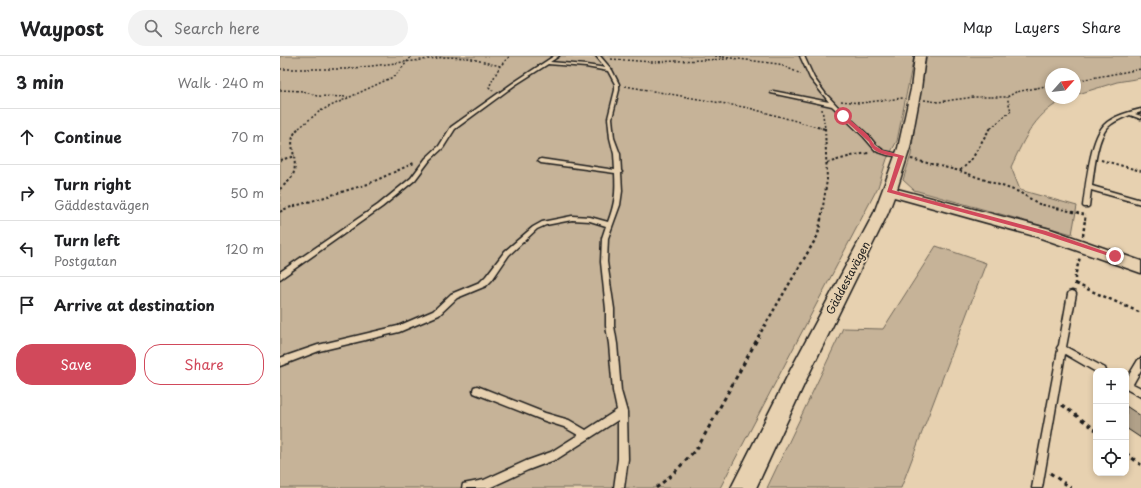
<!DOCTYPE html>
<meta charset="utf-8">
<style>
:root{--surface:#fff;--page:#f2f2f2;--text:#202124;--muted:#757577;--line:#e0e0e0;--accent:#d1495b}
body{margin:0;font-family:"Playpen Sans",sans-serif;background:var(--page);color:var(--text)}
.controls{position:absolute;right:12px;bottom:12px;display:grid;overflow:hidden;border-radius:8px;box-shadow:0 2px 6px #0003}
.controls button{width:36px;height:36px;display:grid;place-items:center;padding:0;border:0;border-bottom:1px solid var(--line);background:var(--surface);color:var(--text);font:20px sans-serif}
.compass{position:absolute;left:765px;top:12px;width:36px;height:36px;border-radius:50%;background:var(--surface);box-shadow:0 2px 6px #0003;rotate:63deg}
.stop{position:absolute;width:12px;height:12px;margin:-9px;border:3px solid #d1495b;border-radius:50%;background:#fff}
.stop.end{background:#d1495b;border-color:#fff;box-shadow:0 1px 4px #0008}
.list{margin:0;padding:0;list-style:none}
h2{display:flex;justify-content:space-between;align-items:center;height:52px;margin:0;padding:0 16px;font-size:17px}
h2 small{font-size:13px;font-weight:400;color:var(--muted)}
.list li{display:grid;grid-template-columns:26px 1fr auto;gap:12px;align-items:center;box-sizing:border-box;height:56px;padding:0 16px;border-top:1px solid var(--line)}
.list b{display:block;font-size:15px;white-space:nowrap}
.list p{margin:0;font-size:13px;white-space:nowrap;color:var(--muted)}
.list em{font-size:13px;font-style:normal;color:var(--muted)}
.actions{display:flex;gap:8px;padding:12px 16px}
.actions a{flex:1;padding:9px 0;border:1px solid var(--accent);border-radius:16px;text-align:center;font-size:14px;color:var(--accent)}
.actions .main{background:var(--accent);color:#fff}
.icon{flex:none;width:22px;height:22px;fill:none;stroke:currentColor;stroke-width:2;stroke-linecap:round;stroke-linejoin:round}
.map{position:relative;flex:none;width:861px;height:432px;overflow:hidden}
header{display:flex;align-items:center;gap:24px;box-sizing:border-box;height:56px;padding:0 20px;background:var(--surface);border-bottom:1px solid var(--line)}
header strong{font-size:19px}
nav{display:flex;gap:22px;margin-inline-start:auto;font-size:14px}
.search{width:280px;height:36px;background:var(--page);display:flex;align-items:center;gap:10px;box-sizing:border-box;padding:0 14px;border-radius:22px;color:var(--muted);font-size:15px}
main{display:flex}
aside{flex:1;background:var(--surface)}
.map>svg:first-child{display:block}
.green{fill:#c6b398;stroke:#71685a}
.building{fill:#b1a189;stroke:#1c1c1c}
.lines{fill:none;stroke-linecap:round;stroke-linejoin:round}
.service-casing{stroke:#1c1c1c;stroke-width:3}
.tertiary-casing{stroke:#1c1c1c;stroke-width:3}
.path-far3{stroke:#1c1c1c;stroke-width:1.5;stroke-dasharray:2 2;stroke-linecap:butt}
.path-far2{stroke:#1c1c1c;stroke-width:2;stroke-dasharray:2.5 2.5;stroke-linecap:butt}
.path-far1{stroke:#1c1c1c;stroke-width:2.5;stroke-dasharray:3 3;stroke-linecap:butt}
.path{stroke:#1c1c1c;stroke-width:3;stroke-dasharray:4 4;stroke-linecap:butt}
.service{fill:#e7d1b0;fill-rule:evenodd}
.tertiary{fill:#e7d1b0;fill-rule:evenodd}
.route{fill:#d1495b}
.labels{text-anchor:middle;stroke-width:3.5;stroke-linejoin:round;paint-order:stroke}
.street-label{font-size:11px;fill:#1c1c1c;stroke:#e7d1b0}
</style>
<header>
<strong>Waypost</strong>
<div class="search"><svg class="icon" aria-label="search" viewBox="0 0 24 24"><circle cx="10" cy="10" r="6"/><path d="M15 15l6 6"/></svg>Search here</div>
<nav><a>Map</a><a>Layers</a><a>Share</a></nav>
</header>
<main>
<aside>
<h2>3 min<small>Walk · 240 m</small></h2>
<ul class="list">
<li><svg class="icon" aria-label="ahead" viewBox="0 0 24 24"><path d="M12 20V5M6 11l6-6 6 6"/></svg><div><b>Continue</b></div><em>70 m</em></li>
<li><svg class="icon" aria-label="right" viewBox="0 0 24 24"><path d="M7 20v-9h11M14 6l5 5-5 5"/></svg><div><b>Turn right</b><p>Gäddestavägen</p></div><em>50 m</em></li>
<li><svg class="icon" aria-label="left" viewBox="0 0 24 24"><path d="M17 20v-9H6M10 6l-5 5 5 5"/></svg><div><b>Turn left</b><p>Postgatan</p></div><em>120 m</em></li>
<li><svg class="icon" aria-label="arrive" viewBox="0 0 24 24"><path d="M6 21V4h12l-3 4 3 4H6"/></svg><div><b>Arrive at destination</b></div></li>
</ul>
<div class="actions"><a class="main">Save</a><a>Share</a></div>
</aside>
<div class="map">
<svg width="861" height="432" viewBox="0 0 861 432">
<rect width="100%" height="100%" fill="#e7d1b0"/>
<filter id="ink" filterUnits="userSpaceOnUse"><feTurbulence type="fractalNoise" baseFrequency=".025" numOctaves="2"/><feDisplacementMap in="SourceGraphic" scale="8" xChannelSelector="R" yChannelSelector="G"/><feConvolveMatrix kernelMatrix="1 2 1 2 8 2 1 2 1" color-interpolation-filters="sRGB"/></filter>
<g filter="url(#ink)">
<path class="green" d="M0 0H634L617 85 607 103 598 131 440 432H0Z
M647 0H861V22L837 26 795 39V18H771V42H788C756 55 745 81 731 111L740 134 797 150 792 178 634 134 623 124 631 99 638 44Z
M656 190 706 207 621 432H487L563 272 603 273Z"/>
<path class="building" d="M846 350 861 360V382L846 372Z"/>
<g class="lines">
<g class="service-casing">
<path id="service" d="M274 0H279L270 6 306 9 326 12 316 0H320L332 14 339 28V34L332 62 334 82 340 98 341 115 342 116 341 117 342 135 340 149 328 182 327 206 334 253V270L337 288 341 335 347 356 348 403 344 432H334L338 403V364L277 403 248 414 209 432H182L183 428 204 424 246 405 271 396 298 379 284 371 265 365 194 337 193 334 194 331 197 330 265 357 289 364 306 374 337 354 333 335 329 288 326 270V253L321 206 322 182 326 170 310 165 292 164 266 169 257 173 229 199 212 224 206 230 177 242 159 259 119 276 39 295 0 310V302L38 289 118 270 153 255 171 238 200 226 206 220 225 195 253 171 262 166 292 160 310 161 328 166C335 147 336 138 335 117L261 107 258 105 261 103 335 114 334 98 330 82 328 62 335 34V28L328 15 306 11 268 8 235 29 175 73 163 92 150 104 135 124 102 151 0 223V216L98 149 131 122 146 102 159 90 171 71 233 27Z
M520 0H524L534 22 545 37 559 52 588 79 596 89 604 95 623 99V101L608 99 596 95 584 81 552 50 491 37V36L493 35 549 46 530 22Z
M861 53V56L855 58 861 60V63L850 59C843 62 834 65 828 71 817 82 814 114 812 130L861 144V148L811 134 809 150 808 151H804L803 150C806 129 810 84 824 69 833 60 849 56 861 53Z
M792 235 795 236 796 238 786 291 825 312 826 315 816 316 785 298 762 432H752L778 294 777 292 779 289 788 238 789 236Z
M861 302V314L853 328 861 332V341L846 333V324L858 304Z"/>
</g>
<g class="tertiary-casing">
<path id="tertiary" d="M635 0H645L641 33 630 92 617 133 770 173 861 205V217L758 181 614 141 608 157 527 322 476 432H451L511 313 594 157 618 92 631 33Z"/>
</g>
<path class="path-far3" d="M435 0 499 8 521 18
M331 3 372 6 448 3
M0 13H66L166 1 188 2 220 10
M795 25 861 13
M345 30 469 52 541 72
M0 34 23 35 37 40 68 41
M213 35 209 31 220 10 230 0
M644 44 658 46 694 41H727L736 36 771 29
M561 45 580 47 623 42
M542 53 545 72
M19 72 40 55 115 20 132 0
M711 72 731 55 727 41"/>
<path class="path-far2" d="M537 71 545 73
M631 103 680 115 739 136 759 148 806 159
M0 104 15 100
M821 104 861 115
M547 107 575 99 589 97
M680 114C697 103 699 85 712 71
M0 133C4 129 11 124 13 119 20 101 3 85 20 71
M0 156 5 153 88 128 134 107
M541 164 547 124 545 71
M805 164 806 159"/>
<path class="path-far1" d="M803 180 805 163
M796 228 861 257
M795 229V220L800 201
M478 281 538 179 541 163"/>
<path class="path" d="M782 349 816 374
M846 397 861 409
M770 417 791 432
M376 432 394 417 418 391 479 280"/>
<use href="#service" class="service"/>
<use href="#tertiary" class="tertiary"/>
</g>
</g>
<path class="route" d="M561 59H564L588 79 595 90 602 94 624 100 612 134 766 175 838 200 835 202 762 178 607 136 618 101C607 99 593 98 589 86L561 61Z"/>
<g class="labels">
<g class="street-label">
<text transform="translate(568 222) rotate(-62)" y="4">Gäddestavägen</text>
</g>
</g>
</svg>
<div class="controls">
<button>+</button>
<button>−</button>
<button><svg class="icon" aria-label="locate" viewBox="0 0 24 24"><circle cx="12" cy="12" r="6"/><path d="M12 2v4M12 18v4M2 12h4M18 12h4"/></svg></button>
</div>
<svg class="compass" viewBox="-18 -18 36 36"><path d="M0-13l5 13h-10z" fill="#e53935"/><path d="M0 13l5-13h-10z" fill="#757577"/></svg>
<div class="stop" style="left:563px;top:60px"></div>
<div class="stop end" style="left:835px;top:200px"></div>
</div>
</main>
